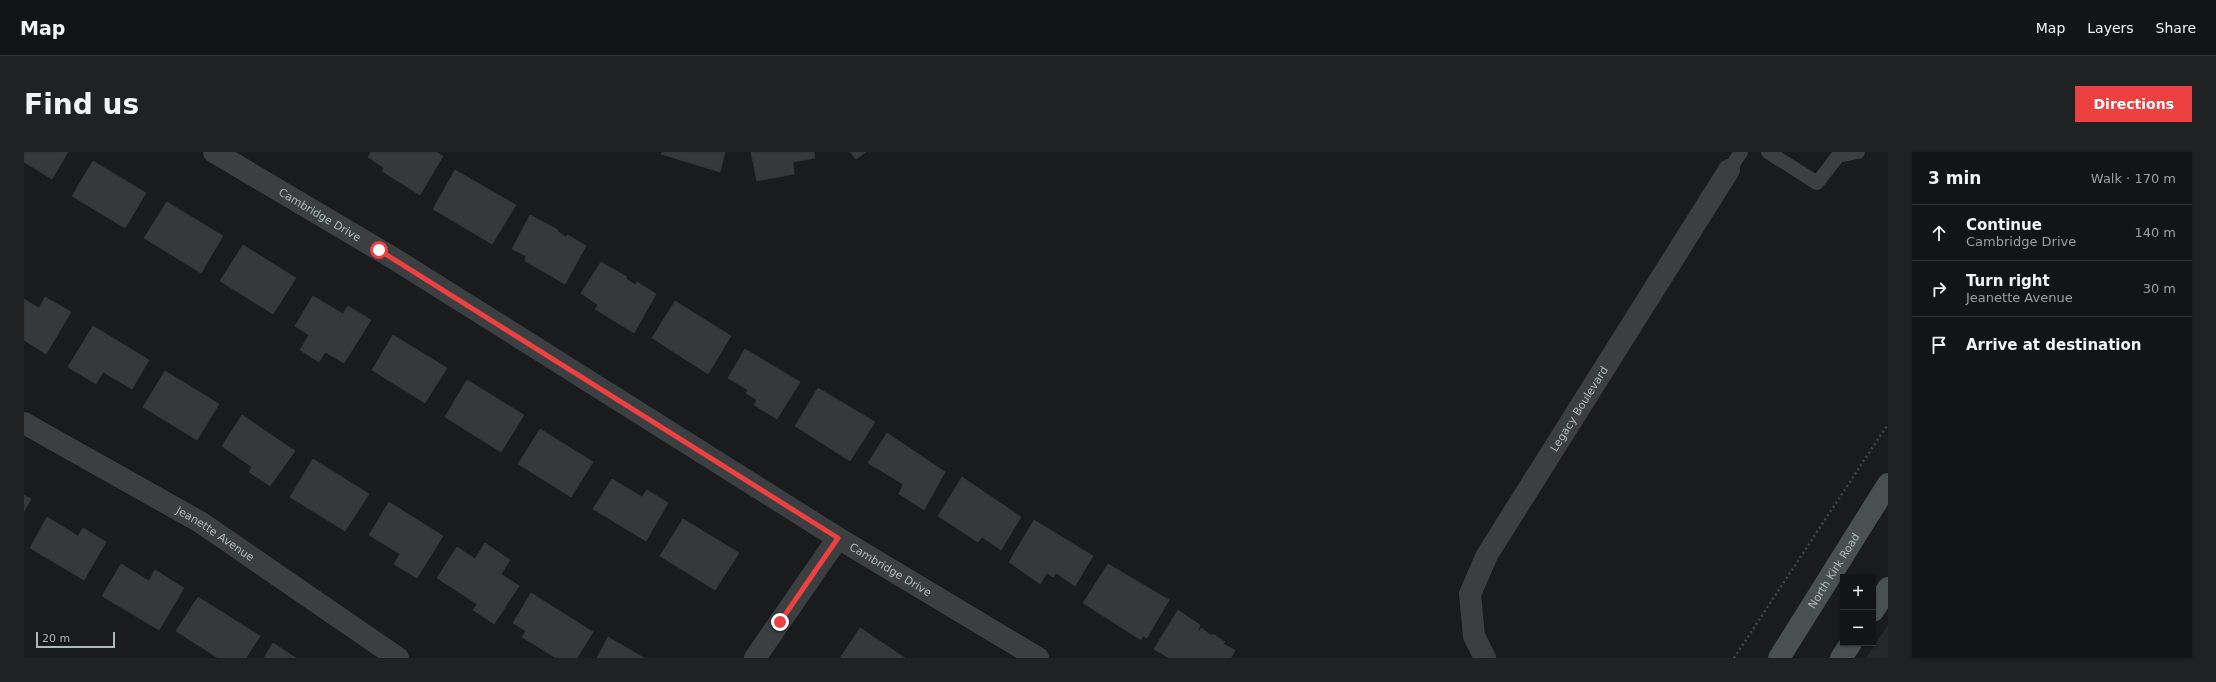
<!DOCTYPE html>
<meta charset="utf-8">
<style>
:root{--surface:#131415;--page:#202122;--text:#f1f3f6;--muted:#9d9ea0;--line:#323334;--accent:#ed4040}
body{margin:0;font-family:"DejaVu Sans",sans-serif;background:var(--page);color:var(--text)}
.controls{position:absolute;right:12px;bottom:12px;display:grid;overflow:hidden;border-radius:0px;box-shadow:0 1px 3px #0004}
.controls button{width:36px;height:36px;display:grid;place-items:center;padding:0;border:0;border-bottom:1px solid var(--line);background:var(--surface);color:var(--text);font:20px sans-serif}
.scale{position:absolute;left:12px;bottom:10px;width:79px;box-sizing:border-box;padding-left:4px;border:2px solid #acbabb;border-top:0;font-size:11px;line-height:14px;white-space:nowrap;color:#acbabb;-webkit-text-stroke:3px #141617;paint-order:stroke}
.stop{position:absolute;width:12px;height:12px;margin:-9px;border:3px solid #ed4040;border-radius:50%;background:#fff}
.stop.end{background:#ed4040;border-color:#fff;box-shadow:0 1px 4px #0008}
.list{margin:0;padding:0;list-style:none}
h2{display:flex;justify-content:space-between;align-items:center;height:52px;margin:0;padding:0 16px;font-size:17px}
h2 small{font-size:13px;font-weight:400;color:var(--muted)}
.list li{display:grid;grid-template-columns:26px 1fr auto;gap:12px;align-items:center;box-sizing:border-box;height:56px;padding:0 16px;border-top:1px solid var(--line)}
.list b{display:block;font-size:15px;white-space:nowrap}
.list p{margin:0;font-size:13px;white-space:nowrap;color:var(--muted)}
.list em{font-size:13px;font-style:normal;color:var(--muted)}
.icon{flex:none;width:22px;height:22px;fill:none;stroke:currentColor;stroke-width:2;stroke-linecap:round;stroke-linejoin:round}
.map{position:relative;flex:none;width:1864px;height:506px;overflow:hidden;border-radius:0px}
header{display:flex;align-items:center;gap:24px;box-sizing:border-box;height:56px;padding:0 20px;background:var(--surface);border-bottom:1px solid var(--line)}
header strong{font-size:19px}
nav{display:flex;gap:22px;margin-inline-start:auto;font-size:14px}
.intro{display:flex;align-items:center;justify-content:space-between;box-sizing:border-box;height:96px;padding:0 24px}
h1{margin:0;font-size:28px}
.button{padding:10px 18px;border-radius:0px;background:var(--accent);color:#fff;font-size:14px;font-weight:700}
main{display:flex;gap:24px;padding:0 24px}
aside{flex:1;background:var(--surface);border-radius:0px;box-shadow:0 1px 3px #0004}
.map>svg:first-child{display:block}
.built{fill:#252829}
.building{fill:#36393b;stroke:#333638}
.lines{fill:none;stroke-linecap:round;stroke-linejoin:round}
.path{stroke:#414747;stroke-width:2.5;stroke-dasharray:2 3;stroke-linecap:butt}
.service{stroke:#3b3f41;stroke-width:14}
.minor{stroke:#3b3f41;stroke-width:22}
.secondary{stroke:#495050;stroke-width:22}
.route{stroke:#ed4040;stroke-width:5}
.labels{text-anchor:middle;stroke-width:3;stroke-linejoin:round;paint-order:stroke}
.street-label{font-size:11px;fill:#acbabb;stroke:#141617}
</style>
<header>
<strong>Map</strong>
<nav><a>Map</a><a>Layers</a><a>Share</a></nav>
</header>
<div class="intro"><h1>Find us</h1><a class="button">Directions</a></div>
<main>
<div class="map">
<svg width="1864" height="506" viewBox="0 0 1864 506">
<rect width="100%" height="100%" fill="#191b1c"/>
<path class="built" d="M1864 473V506H1842Z"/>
<path class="building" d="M0 0H44L28 27 0 10Z
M347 0H412L419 4 396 43 358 19 360 16 344 5Z
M638 0H701L696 20 637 2Z
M727 0H790L791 6 769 10 770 22 733 29Z
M826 0H842L832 7Z
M69 9 122 41 101 76 48 44Z
M431 18 492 53 468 92 409 57Z
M143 50 199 84 177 121 120 86Z
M506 63 534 78 533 79 542 85 544 83 562 94 541 132 501 109 502 104 488 97Z
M219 93 272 126 249 162 196 129Z
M577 110 603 125 602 127 612 133 613 130 632 142 610 181 571 157 574 153 557 141Z
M289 144 319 162 324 154 347 168 320 211 301 200 295 210 276 198 285 183 271 174Z
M21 145 47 160 22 202 0 188V147L15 156Z
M651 149 707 184 684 222 628 186Z
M69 174 125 208 108 237 79 220 72 232 44 215Z
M369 183 423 216 401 251 348 218Z
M721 197 776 230 753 267 730 253 733 248 722 241 724 238 704 226Z
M141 219 195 252 173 288 119 255Z
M443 228 500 263 477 300 421 265Z
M794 236 851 270 826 309 771 274Z
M218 263 271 299 246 334 225 320 228 315 198 294Z
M516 277 569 310 547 345 494 312Z
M863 281 921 320 900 358 875 342 879 332 844 311Z
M289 307 345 342 321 379 266 345Z
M938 325 997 365 977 398 958 385 954 390 914 364Z
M588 327 618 345 623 338 644 351 622 389 569 357Z
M0 343 7 347 0 359Z
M365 350 419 384 393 426 370 412 376 402 345 383Z
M23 365 54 384 59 376 82 390 60 428 6 396Z
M659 367 715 401 691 438 636 404Z
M1010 368 1069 404 1051 434 1032 421 1029 425 1023 421 1016 432 985 410Z
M461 391 486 408 477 422 495 434 470 472 449 458 453 452 413 426 433 395 451 407Z
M97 412 125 429 131 418 160 436 135 478 78 444Z
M1084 412 1145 448 1123 486 1119 484 1117 488 1059 451Z
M507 441 569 480 553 506H532L498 485 502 479 489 471Z
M174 445 236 484 222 506H194L152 479Z
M1154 458 1176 473 1174 478 1176 479 1177 476 1188 484 1189 482 1201 490 1199 492 1211 498 1207 506H1145L1130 497Z
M836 476 881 506H816Z
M584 485 620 506H573Z
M249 491 272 506H240Z"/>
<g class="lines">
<path class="path" d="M1710 506 1864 272"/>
<path class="service" d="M1744 0 1793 31 1814 4 1834 0
M1705 18 1717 0"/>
<g class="minor">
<path id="s1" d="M190 0 369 106 814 386 1014 506"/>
<path id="s2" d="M0 271 176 370 374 506"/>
<path d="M731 506 814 386"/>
<path id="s3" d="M1461 506 1450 484 1446 442 1463 403 1705 18"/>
</g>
<g class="secondary">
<path d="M1849 459 1864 436"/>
<path id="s4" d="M1755 506 1864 332"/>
<path d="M1817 506 1827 491"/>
</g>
</g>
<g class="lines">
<path class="route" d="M355 98 814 386 756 470"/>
</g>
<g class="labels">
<g class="street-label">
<text dy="4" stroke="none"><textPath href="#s1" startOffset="123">Cambridge Drive</textPath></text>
<text dy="4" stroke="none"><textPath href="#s3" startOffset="282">Legacy Boulevard</textPath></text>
<text dy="4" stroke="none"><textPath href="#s2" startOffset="221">Jeanette Avenue</textPath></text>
<text dy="4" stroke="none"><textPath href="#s1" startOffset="795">Cambridge Drive</textPath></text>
<text dy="4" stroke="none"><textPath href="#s4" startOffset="103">North Kirk Road</textPath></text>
</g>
</g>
</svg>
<div class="controls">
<button>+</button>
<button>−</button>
</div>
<div class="scale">20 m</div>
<div class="stop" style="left:355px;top:98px"></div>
<div class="stop end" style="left:756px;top:470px"></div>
</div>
<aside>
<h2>3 min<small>Walk · 170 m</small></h2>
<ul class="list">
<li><svg class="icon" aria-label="ahead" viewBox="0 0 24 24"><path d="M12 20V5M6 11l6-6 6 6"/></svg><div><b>Continue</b><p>Cambridge Drive</p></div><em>140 m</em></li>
<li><svg class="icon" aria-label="right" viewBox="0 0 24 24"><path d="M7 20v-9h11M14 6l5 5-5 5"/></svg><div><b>Turn right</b><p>Jeanette Avenue</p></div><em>30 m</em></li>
<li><svg class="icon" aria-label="arrive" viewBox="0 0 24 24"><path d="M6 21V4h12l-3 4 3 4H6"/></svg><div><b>Arrive at destination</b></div></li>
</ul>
</aside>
</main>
